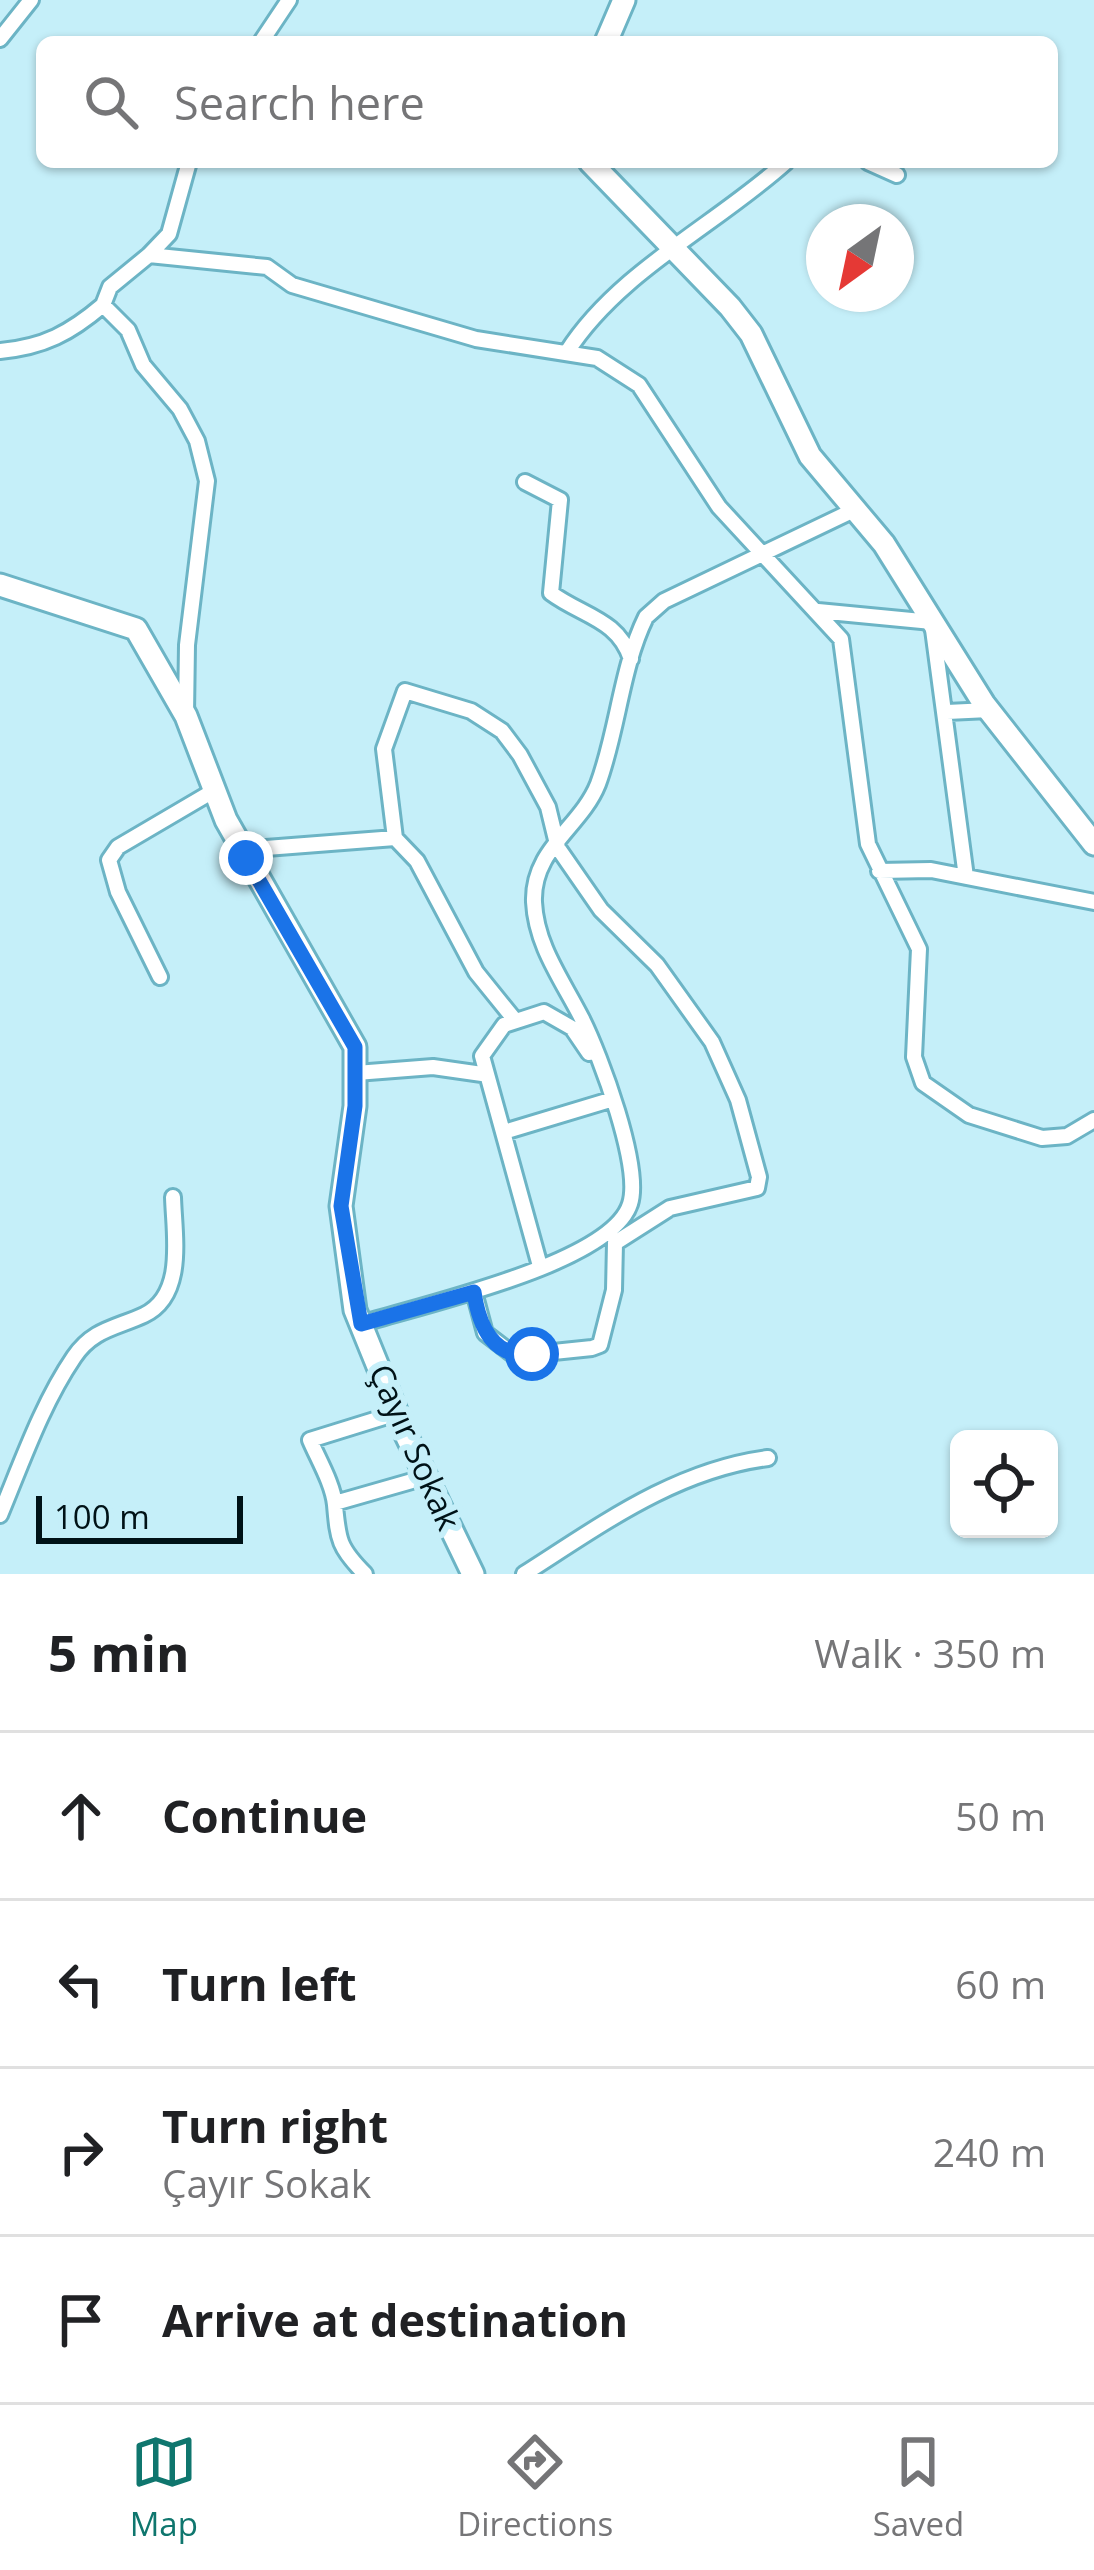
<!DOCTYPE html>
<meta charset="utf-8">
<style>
:root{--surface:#fff;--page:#f6f6f6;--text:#202124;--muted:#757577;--line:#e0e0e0;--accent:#0f766e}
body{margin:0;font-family:"Open Sans",sans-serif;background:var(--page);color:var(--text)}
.controls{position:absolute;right:36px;bottom:36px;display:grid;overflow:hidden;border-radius:18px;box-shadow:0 3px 9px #0004}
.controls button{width:108px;height:108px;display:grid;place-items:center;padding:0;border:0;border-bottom:3px solid var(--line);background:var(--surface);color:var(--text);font:60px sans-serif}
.compass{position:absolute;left:806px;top:204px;width:108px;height:108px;border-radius:50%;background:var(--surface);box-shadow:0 3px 9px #0004;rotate:213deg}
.scale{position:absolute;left:36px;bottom:30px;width:207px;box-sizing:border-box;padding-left:12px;border:6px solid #001217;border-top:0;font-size:33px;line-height:42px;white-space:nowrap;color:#001217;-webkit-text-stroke:9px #c5eff9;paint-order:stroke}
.stop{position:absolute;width:36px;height:36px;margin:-27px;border:9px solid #1a73e8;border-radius:50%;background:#fff}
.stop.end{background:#1a73e8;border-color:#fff;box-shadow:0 3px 12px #0008}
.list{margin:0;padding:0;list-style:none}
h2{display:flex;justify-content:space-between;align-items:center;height:156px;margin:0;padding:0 48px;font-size:51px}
h2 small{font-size:39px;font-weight:400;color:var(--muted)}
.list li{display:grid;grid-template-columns:78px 1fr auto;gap:36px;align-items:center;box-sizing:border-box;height:168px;padding:0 48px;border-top:3px solid var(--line)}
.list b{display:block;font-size:45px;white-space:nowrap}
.list p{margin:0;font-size:39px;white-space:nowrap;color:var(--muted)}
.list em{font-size:39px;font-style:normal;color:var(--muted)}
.icon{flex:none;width:66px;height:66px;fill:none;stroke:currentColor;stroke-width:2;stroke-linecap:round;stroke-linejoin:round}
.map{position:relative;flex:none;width:1094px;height:1574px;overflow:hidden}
.search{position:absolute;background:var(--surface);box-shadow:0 3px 9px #0004;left:36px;right:36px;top:36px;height:132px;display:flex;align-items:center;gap:30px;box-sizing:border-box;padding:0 42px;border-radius:18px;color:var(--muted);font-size:45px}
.sheet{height:828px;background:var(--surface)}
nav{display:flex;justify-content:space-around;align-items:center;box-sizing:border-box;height:168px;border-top:3px solid var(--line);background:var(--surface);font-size:33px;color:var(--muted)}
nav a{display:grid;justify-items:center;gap:6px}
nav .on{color:var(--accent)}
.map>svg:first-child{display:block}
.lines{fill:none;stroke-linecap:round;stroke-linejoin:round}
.street-casing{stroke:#6cb4c5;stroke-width:20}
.secondary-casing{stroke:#6cb4c5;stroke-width:27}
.street{stroke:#fff;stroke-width:14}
.secondary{stroke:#fff;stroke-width:21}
.route{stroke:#1a73e8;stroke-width:15}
.labels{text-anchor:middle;stroke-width:12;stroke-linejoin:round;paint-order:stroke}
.street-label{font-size:33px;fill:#001217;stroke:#c5eff9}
</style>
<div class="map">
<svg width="1094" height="1574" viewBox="0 0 1094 1574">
<rect width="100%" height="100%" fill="#c5eff9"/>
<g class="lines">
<g class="street-casing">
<path id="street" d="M0 39 31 0
M261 42 289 0
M868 162 897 175
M148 256 169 234 189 162
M0 351C44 347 70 333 103 305
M567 352C618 272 716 225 786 162
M525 482 560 500 551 593C582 616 618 619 631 659
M818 611 932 622 966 877
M947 712 989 710
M186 714 187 645 207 481 197 441 180 409 143 365 128 330 103 305 110 287 149 255 267 267 292 285 476 339 597 358 639 385 719 507 841 639 868 844 919 949 914 1057 923 1083 969 1115 1042 1138 1067 1136 1094 1120
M395 838 384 749 405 691 471 711 502 731 520 755 548 807 558 848 601 910 657 965 712 1042 738 1100 759 1177 757 1188 670 1208 615 1243 614 1290 600 1345 592 1348 515 1356 485 1333 474 1292
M395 838 417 861 476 972 514 1019
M246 858 266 848 395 838
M879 871 931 870 1094 902
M160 977 118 892 109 860 118 847 215 790
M356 1073 433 1067 482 1074
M504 1132 610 1100
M540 1266 482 1056 504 1025 544 1012 572 1028 589 1053
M361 1324C420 1305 611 1264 630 1204 642 1167 600 1055 582 1019 563 981 536 946 534 902 532 849 581 827 598 784 618 730 621 668 646 617L664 601 852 511
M335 1503 426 1477
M0 1515C22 1462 42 1404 74 1357 93 1329 116 1328 144 1315 186 1295 174 1235 173 1197
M365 1574C339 1548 338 1540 335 1505 333 1484 318 1459 310 1440L397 1413
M524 1574C601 1525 675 1470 768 1458"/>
</g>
<g class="secondary-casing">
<path id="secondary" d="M606 42 624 0
M590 162 730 307 751 334 810 456 884 544 984 704 1094 844
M0 585 136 629 186 716 226 820 355 1047V1106L341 1206 355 1310 405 1433 473 1574"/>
</g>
<use href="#street" class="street"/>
<use href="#secondary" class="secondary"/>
</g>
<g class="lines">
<path class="route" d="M246 858 355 1047V1106L341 1206 361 1324 474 1292C479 1326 493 1359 532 1354"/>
</g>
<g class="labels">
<g class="street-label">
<text transform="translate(415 1447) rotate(66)" y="12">Çayır Sokak</text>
</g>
</g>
</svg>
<div class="controls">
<button><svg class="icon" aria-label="locate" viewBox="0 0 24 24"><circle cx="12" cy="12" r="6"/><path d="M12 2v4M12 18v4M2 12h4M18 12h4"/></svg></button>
</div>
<svg class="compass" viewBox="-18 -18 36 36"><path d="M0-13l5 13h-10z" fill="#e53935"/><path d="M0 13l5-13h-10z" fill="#757577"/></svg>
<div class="scale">100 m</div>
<div class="stop" style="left:532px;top:1354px"></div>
<div class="stop end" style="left:246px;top:858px"></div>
<div class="search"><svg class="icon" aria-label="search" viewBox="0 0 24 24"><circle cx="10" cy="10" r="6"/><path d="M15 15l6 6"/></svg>Search here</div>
</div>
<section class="sheet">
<h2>5 min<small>Walk · 350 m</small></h2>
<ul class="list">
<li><svg class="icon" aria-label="ahead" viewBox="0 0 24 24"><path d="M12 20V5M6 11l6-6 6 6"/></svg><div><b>Continue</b></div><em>50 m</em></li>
<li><svg class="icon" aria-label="left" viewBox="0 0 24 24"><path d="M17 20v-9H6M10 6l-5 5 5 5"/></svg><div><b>Turn left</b></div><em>60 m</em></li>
<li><svg class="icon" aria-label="right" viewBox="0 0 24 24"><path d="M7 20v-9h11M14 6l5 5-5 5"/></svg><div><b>Turn right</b><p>Çayır Sokak</p></div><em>240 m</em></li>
<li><svg class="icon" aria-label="arrive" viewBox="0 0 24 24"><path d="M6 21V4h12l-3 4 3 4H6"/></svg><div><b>Arrive at destination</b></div></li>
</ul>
</section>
<nav>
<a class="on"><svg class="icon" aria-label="map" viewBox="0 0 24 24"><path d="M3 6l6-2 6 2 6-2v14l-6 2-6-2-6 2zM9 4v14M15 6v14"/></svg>Map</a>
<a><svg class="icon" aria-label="directions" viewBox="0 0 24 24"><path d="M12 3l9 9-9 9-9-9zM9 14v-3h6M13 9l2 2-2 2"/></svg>Directions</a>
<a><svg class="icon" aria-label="saved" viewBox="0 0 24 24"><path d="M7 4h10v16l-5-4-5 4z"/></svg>Saved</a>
</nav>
